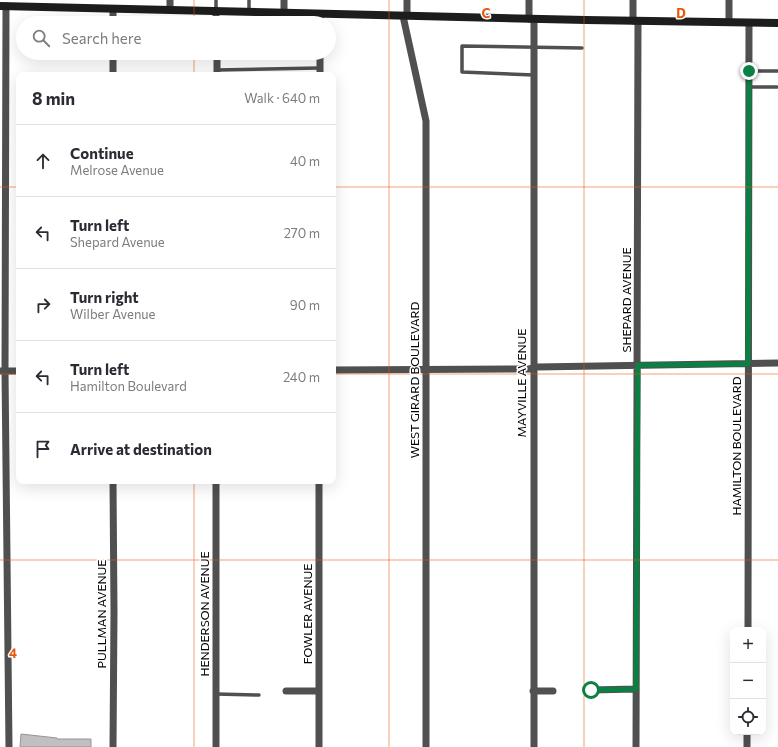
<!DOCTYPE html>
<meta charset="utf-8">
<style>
:root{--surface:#fff;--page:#f2f2f3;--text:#2b2b33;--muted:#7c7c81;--line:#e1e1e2}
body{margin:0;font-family:Commissioner,sans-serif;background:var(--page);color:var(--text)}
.controls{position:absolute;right:12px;bottom:12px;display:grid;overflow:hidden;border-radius:8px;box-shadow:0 4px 16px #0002}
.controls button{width:36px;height:36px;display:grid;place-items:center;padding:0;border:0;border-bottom:1px solid var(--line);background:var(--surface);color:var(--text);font:20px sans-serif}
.stop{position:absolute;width:12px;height:12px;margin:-9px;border:3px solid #0b8043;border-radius:50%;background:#fff}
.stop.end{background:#0b8043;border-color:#fff;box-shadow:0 1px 4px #0008}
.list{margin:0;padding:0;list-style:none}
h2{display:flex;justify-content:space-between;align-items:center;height:52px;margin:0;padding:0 16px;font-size:17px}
h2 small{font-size:13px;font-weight:400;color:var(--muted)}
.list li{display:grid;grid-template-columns:26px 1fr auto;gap:12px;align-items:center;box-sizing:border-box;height:72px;padding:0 16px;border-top:1px solid var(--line)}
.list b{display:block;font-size:15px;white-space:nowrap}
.list p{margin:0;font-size:13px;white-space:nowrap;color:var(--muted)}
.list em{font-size:13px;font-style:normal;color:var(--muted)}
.icon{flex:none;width:22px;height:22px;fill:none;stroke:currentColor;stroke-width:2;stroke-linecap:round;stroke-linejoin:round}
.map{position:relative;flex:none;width:778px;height:747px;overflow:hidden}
.search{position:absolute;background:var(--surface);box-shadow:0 4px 16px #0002;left:16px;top:16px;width:320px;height:44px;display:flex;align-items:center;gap:10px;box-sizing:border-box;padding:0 14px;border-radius:22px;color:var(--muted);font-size:15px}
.panel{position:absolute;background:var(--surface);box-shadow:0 4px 16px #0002;left:16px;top:72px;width:320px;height:412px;border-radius:8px}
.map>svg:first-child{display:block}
.building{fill:#c0c0c0;stroke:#949494}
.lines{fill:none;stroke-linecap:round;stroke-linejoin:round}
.lane{stroke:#505050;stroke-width:3.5}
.street{stroke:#505050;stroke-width:7}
.secondary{stroke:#1d1d1d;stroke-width:8}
.route{stroke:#0b8043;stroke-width:5}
.grid{fill:none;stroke:#e8590c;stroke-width:1;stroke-opacity:0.55}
.labels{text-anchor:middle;stroke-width:3;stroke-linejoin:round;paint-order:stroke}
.street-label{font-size:12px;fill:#000;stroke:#fff}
.grid-label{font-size:13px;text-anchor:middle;font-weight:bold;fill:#e8590c;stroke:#fff;stroke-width:3;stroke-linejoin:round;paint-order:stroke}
</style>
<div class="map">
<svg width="778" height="747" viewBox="0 0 778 747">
<rect width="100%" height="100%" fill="#fff"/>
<path class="building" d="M21 734 57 738V739H91V747H20Z"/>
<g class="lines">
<path class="lane" d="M216 0V11
M249 12V0
M217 70 319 68
M749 71H778
M534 75 462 72V46L582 48
M749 87H777
M216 694 259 695"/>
<path class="street" d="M284 0V13
M6 6 5 371 9 747
M113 9V23
M170 10V0
M216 11V23
M403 16 426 121V747
M407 16V0
M529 19V0
M633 21V0
M729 22V0
M320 23V14
M113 53V75
M217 53V75
M320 75V53
M333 370 529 369 537 367 778 363
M0 371H19
M113 481 114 612 113 747
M319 481V747
M748 630 749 23
M591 690 636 689
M286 691H319
M533 691H553
M216 747V481
M534 747V19
M636 747 638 21
M747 747V732"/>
<path class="secondary" d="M0 6 586 20 778 23"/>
</g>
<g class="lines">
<path class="route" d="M591 690 636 689 638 365 748 364 749 71"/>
</g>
<path class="grid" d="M194 0V23M389 0V747M584 0V747M194 53V75M0 187H19M333 187H778M0 374H19M333 374H778M194 481V747M0 560H778"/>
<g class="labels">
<g class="street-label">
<text transform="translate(627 300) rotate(-90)" y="4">SHEPARD AVENUE</text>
<text transform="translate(415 380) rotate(-90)" y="4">WEST GIRARD BOULEVARD</text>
<text transform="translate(522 383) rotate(-90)" y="4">MAYVILLE AVENUE</text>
<text transform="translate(737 446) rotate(-90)" y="4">HAMILTON BOULEVARD</text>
<text transform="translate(102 614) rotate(-90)" y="4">PULLMAN AVENUE</text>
<text transform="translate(205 614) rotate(-90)" y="4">HENDERSON AVENUE</text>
<text transform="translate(308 614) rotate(-90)" y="4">FOWLER AVENUE</text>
</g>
</g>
<g class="grid-label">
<text x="486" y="18">C</text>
<text x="681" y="18">D</text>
<text x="13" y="658">4</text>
</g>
</svg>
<div class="controls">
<button>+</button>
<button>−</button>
<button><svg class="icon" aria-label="locate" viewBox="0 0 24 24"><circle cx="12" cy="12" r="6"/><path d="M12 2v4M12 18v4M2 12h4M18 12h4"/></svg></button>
</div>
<div class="stop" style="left:591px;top:690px"></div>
<div class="stop end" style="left:749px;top:71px"></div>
<div class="search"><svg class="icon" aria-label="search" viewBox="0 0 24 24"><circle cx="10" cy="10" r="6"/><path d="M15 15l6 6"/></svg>Search here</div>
<section class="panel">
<h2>8 min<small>Walk · 640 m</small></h2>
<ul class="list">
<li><svg class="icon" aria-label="ahead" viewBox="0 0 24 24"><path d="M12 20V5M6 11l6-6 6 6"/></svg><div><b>Continue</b><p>Melrose Avenue</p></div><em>40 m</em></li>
<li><svg class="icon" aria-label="left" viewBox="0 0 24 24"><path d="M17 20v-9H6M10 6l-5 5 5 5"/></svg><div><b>Turn left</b><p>Shepard Avenue</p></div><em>270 m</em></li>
<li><svg class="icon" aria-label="right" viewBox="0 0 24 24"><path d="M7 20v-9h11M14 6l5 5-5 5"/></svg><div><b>Turn right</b><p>Wilber Avenue</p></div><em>90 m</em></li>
<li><svg class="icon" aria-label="left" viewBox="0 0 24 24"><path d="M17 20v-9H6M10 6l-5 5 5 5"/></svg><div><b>Turn left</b><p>Hamilton Boulevard</p></div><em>240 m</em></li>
<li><svg class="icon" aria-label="arrive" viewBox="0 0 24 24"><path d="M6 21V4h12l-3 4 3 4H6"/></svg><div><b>Arrive at destination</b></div></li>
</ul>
</section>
</div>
